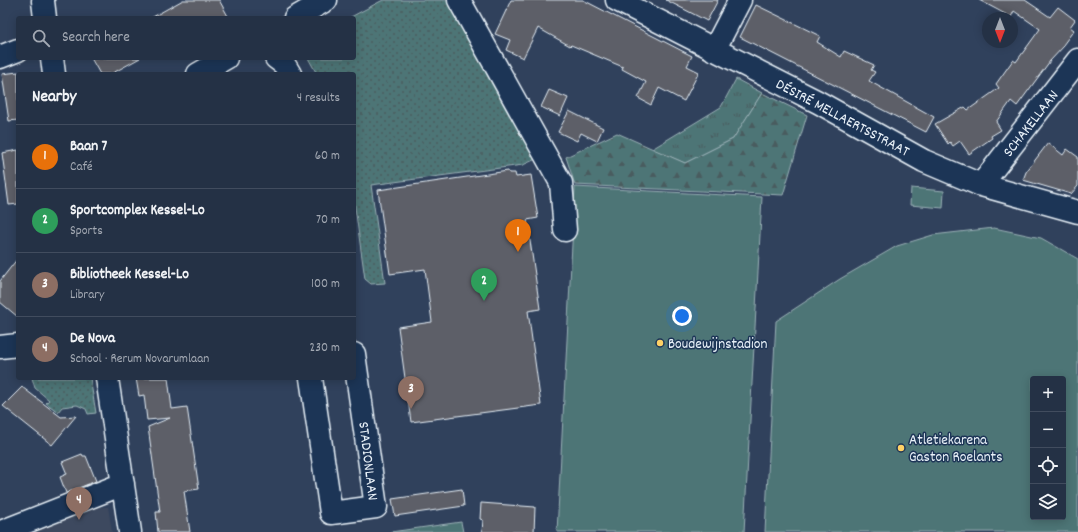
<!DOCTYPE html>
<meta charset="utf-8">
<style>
:root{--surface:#243145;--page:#303d50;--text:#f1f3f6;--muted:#a3a9b3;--line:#414c5e;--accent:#ffd166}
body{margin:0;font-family:Dekko,sans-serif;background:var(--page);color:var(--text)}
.controls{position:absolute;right:12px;bottom:12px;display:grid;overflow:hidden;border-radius:4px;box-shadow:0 2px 10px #0003}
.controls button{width:36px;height:36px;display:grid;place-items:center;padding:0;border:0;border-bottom:1px solid var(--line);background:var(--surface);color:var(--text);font:20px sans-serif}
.compass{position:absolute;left:982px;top:12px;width:36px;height:36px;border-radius:50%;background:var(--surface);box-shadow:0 2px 10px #0003;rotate:180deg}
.you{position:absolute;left:682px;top:316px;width:14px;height:14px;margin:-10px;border:3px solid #fff;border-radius:50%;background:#1a73e8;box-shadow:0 0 0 6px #1a73e833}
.badge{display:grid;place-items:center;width:26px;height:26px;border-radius:50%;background:var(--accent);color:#fff;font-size:13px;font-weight:700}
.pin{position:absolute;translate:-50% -33px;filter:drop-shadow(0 1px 2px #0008)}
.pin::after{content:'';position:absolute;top:21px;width:14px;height:12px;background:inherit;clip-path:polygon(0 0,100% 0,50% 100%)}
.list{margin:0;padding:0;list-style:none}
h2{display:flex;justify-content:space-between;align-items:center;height:52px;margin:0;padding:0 16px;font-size:17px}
h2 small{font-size:13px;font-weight:400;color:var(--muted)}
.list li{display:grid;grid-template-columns:26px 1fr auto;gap:12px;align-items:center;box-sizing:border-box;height:64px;padding:0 16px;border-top:1px solid var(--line)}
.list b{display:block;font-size:15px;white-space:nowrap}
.list p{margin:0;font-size:13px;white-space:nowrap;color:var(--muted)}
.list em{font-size:13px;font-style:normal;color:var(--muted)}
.icon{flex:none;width:22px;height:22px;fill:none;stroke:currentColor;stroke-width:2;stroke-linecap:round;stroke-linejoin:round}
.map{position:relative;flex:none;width:1078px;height:532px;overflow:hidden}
.search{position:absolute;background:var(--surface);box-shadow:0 2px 10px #0003;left:16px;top:16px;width:340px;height:44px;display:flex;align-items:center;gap:10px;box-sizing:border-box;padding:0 14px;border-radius:4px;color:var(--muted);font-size:15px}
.panel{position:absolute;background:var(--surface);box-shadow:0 2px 10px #0003;left:16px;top:72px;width:340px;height:308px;border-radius:4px}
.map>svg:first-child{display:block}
.built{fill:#3e4a5f}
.grass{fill:url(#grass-tufts);stroke:#9bb2b7}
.forest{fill:url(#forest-firs);stroke:#9bb2b7}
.park{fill:url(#park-dots);stroke:#9bb2b7}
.pitch{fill:#4e7476;stroke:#9bb2b7;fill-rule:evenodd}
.building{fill:#5d5e67;stroke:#e8f1f8}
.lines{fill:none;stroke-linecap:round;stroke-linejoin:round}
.minor-casing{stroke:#e8f1f8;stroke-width:25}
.minor{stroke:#1d3557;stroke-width:22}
.poi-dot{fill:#ffd166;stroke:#1d3557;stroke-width:1.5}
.labels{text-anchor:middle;stroke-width:3;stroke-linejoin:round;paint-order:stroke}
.street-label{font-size:15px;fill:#e8f1f8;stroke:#1d3557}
.poi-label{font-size:15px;fill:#e8f1f8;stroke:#1d3557;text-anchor:start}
</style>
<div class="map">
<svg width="1078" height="532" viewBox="0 0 1078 532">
<defs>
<pattern id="grass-tufts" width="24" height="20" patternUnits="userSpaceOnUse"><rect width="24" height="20" fill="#4e7476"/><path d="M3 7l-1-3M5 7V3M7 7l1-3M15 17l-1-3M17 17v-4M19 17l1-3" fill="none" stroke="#4a5c5e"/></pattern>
<pattern id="forest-firs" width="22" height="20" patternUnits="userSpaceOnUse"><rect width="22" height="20" fill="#4e7476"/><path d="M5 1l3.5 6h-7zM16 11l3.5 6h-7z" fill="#4a5c5e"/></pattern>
<pattern id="park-dots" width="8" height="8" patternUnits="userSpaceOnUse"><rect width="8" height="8" fill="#4e7476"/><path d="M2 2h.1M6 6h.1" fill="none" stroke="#4a5c5e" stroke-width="1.8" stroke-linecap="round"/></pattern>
</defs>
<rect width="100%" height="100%" fill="#30415c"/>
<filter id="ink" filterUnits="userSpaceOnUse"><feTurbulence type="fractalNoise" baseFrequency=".025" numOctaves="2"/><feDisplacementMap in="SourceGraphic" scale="8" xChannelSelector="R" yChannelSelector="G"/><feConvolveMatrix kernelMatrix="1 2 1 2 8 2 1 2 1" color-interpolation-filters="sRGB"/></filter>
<g filter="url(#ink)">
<path class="built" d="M108 507 112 532H18L78 508Z"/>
<path class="grass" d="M736 79 762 93 733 139 685 163 652 149 721 107Z"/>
<path class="forest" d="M762 93 807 115 783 195 575 185 566 157 617 133 685 163 733 139Z"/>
<path class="park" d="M383 0H452L538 158 523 165 371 185 385 283 371 284 365 279 354 200V74H317L308 58H354V18H349Z
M32 378H90L96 413 88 414 86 409 77 405 62 407 58 412 46 403 49 400 35 388Z"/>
<path class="pitch" d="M575 187 762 197 744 532H557Z
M911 188 944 191 943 208 910 205Z
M994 228 1041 238 1078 259V532H765L776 321 840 279 897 246 933 235ZM1033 379H1063V517H1033Z
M461 522 463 532H391Z"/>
<path class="building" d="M183 0H219L229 18H151Z
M511 0H583L692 56 687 66 699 72 684 101 659 88 651 105 638 98 646 82 622 69 623 67 571 45 570 46 538 28 523 58 506 50 510 40 495 34Z
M666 0H718L707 21Z
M979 0H1025L1050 17 1058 7 1075 20 1070 27 1074 30 1063 45 1064 46 1050 61 1017 106 1011 101 996 122 1001 130 991 136 992 138 969 154 960 141 953 146 950 142 948 144 935 124 965 107 968 110 999 88 996 84 1013 60 1016 62 1040 29 1014 11 1011 17Z
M756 5 820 36 817 42 841 57 844 51 874 65 871 70 875 72 869 81 934 117 926 132 740 37Z
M91 58H140L111 74H100Z
M18 72V120L9 121 2 74Z
M549 90 568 98 560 116 541 107Z
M569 111 603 128 597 141 581 133 577 141 558 132Z
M1048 143 1063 155 1067 149 1078 157V186L1071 194 1023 180 1026 172Z
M18 150V204L9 205 2 153Z
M508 171 509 173H515L516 177 531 175 538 218 527 220 540 309 528 311 541 405 411 422 398 327 432 322 425 269 390 274 378 190Z
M18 258V317L0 302V281Z
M136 378H168L172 409 187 407 199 489 184 491 190 532H158L156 512H160L148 427 170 418 147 420 144 395 139 396Z
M22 387 61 417 76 416 52 445 3 406Z
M82 454 83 456H86L96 481 66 493 60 477 67 474 62 462Z
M462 489 464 506 395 516 392 499Z
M481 503 535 507 534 532H482L483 520 480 519Z"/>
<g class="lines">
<g class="minor-casing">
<path id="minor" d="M459 0 561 183 565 230
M617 0 818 102 924 161 981 185 1078 212
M43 1 45 18
M295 18 326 0
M714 50 740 0
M0 57 18 50
M52 58 54 74
M276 58 284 64 290 74
M198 74 226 58
M981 185 1078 60
M0 347 18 345
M107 378 130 532
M311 378 331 513 376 507 354 354
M1 532 123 484"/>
</g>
<use href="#minor" class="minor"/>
</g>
</g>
<g class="poi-dot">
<circle cx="660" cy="343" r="4"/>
<circle cx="901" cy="448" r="4"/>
</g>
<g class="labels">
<g class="street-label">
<text transform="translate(843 117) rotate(28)" y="5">DÉSIRÉ MELLAERTSSTRAAT</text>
<text transform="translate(1030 123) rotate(-52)" y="5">SCHAKELLAAN</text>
<text transform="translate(369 461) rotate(83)" y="5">STADIONLAAN</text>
</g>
<g class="poi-label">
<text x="668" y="348">Boudewijnstadion</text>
<text x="909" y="444">Atletiekarena<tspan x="909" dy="17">Gaston Roelants</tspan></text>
</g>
</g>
</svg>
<div class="controls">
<button>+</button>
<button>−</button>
<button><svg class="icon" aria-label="locate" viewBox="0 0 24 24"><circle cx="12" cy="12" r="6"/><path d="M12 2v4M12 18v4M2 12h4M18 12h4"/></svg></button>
<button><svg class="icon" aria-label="layers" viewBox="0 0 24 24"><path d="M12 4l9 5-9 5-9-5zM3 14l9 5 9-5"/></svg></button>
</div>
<svg class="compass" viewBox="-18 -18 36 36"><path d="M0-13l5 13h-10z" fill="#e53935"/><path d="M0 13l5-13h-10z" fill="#a3a9b3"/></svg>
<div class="you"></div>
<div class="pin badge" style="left:518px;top:252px;background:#e8710a">1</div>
<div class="pin badge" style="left:484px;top:301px;background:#2e9e5b">2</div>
<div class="pin badge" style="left:411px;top:409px;background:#8d6e63">3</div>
<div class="pin badge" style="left:79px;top:520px;background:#8d6e63">4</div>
<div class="search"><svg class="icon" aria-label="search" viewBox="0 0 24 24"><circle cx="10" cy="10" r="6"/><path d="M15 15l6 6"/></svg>Search here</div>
<section class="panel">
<h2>Nearby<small>4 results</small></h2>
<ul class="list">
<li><span class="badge" style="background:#e8710a">1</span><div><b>Baan 7</b><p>Café</p></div><em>60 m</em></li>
<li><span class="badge" style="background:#2e9e5b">2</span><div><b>Sportcomplex Kessel-Lo</b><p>Sports</p></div><em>70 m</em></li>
<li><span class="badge" style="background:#8d6e63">3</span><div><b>Bibliotheek Kessel-Lo</b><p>Library</p></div><em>100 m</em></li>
<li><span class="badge" style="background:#8d6e63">4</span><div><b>De Nova</b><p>School · Rerum Novarumlaan</p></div><em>230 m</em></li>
</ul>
</section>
</div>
